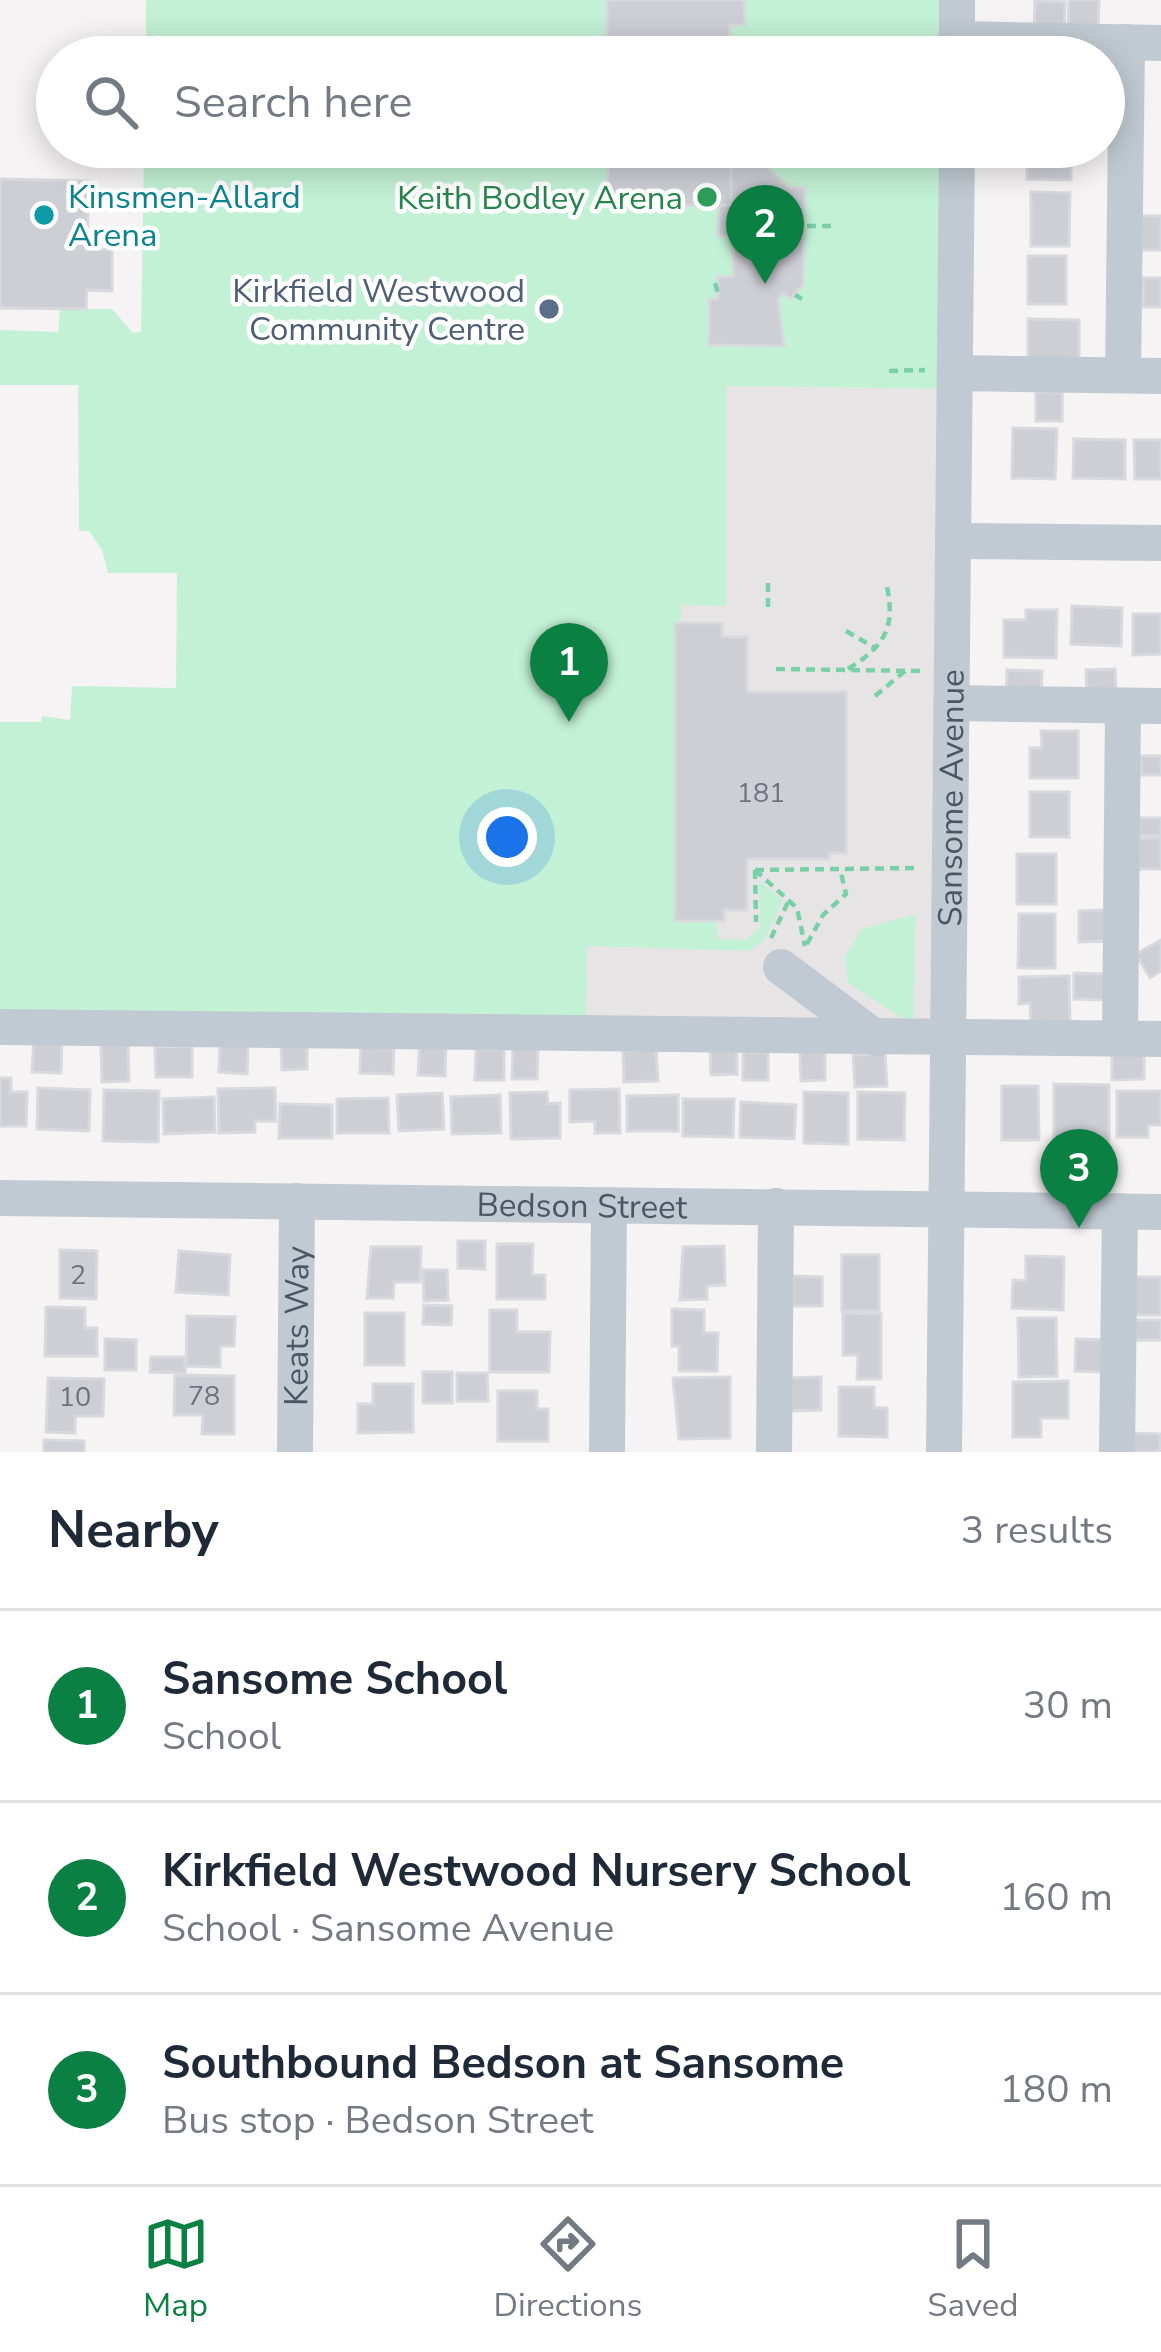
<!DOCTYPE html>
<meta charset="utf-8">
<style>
:root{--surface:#fff;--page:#f6f6f7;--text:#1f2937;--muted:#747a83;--line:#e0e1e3;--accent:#0b8043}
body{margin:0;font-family:"Nunito Sans",sans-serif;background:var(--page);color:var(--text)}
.you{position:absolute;left:507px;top:837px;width:42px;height:42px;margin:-30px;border:9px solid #fff;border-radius:50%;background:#1a73e8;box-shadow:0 0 0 18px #1a73e833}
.badge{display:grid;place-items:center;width:78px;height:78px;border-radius:50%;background:var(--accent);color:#fff;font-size:39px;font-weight:700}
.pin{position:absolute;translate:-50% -99px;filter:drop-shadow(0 3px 6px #0008)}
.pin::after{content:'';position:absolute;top:63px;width:42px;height:36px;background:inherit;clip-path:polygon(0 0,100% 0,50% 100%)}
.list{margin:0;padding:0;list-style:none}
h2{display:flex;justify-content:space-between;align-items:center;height:156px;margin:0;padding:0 48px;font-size:51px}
h2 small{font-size:39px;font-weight:400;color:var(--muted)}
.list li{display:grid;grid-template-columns:78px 1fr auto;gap:36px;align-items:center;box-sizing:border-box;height:192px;padding:0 48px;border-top:3px solid var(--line)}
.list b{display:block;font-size:45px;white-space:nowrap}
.list p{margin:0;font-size:39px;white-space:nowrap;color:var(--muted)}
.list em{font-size:39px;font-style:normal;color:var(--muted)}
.icon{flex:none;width:66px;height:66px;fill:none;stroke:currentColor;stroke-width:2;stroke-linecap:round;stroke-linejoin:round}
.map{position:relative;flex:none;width:1161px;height:1452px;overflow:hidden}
.search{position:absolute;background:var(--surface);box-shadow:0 6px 30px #0003;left:36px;right:36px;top:36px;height:132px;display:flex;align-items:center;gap:30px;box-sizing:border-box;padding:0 42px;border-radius:66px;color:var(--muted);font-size:45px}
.sheet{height:732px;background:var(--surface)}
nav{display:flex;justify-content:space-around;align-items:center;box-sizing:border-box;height:168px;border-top:3px solid var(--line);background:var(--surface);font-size:33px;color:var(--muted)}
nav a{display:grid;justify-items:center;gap:6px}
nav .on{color:var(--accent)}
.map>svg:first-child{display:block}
.education{fill:#e6e4e5}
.green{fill:#c3f1d5}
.building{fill:#cdcfd5;stroke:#d7d9de;stroke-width:3}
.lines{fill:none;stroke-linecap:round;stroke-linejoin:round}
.path{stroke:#7ad0a6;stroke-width:4.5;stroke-dasharray:9 6;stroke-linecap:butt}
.minor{stroke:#c1cad2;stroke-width:36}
.leisure-dot{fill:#2e9e5b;stroke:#fff;stroke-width:4.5}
.culture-dot{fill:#0f9aa8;stroke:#fff;stroke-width:4.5}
.service-dot{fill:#5c6f8a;stroke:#fff;stroke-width:4.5}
.labels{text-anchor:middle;stroke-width:9;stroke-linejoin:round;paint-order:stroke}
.number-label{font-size:27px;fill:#6b747e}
.culture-label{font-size:33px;fill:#0d838f;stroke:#fff;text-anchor:start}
.leisure-label{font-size:33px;fill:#27864d;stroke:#fff;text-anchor:end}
.service-label{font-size:33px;fill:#4e5e75;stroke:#fff;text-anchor:end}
.street-label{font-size:33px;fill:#4a5661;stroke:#fff}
</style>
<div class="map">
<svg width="1161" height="1452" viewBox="0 0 1161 1452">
<rect width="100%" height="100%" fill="#f5f3f3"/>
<path class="education" d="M568 384 955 389 948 1038 187 1029Z"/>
<path class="green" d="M146 0H957V57H146Z
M144 147H957L955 389 726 386V606L681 605V623L675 624V921H717L718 939 746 940 760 927 759 881 783 900 763 942 749 951 587 946 586 1016 0 1022V722H41L42 716 70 720 72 686 176 688 177 573H108L102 550 89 531H79L78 385H0V330L58 332 60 309H112L133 333 141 332Z
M916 914 913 1025 848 983 845 957 861 929Z"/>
<path class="building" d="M607 0H744L745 25H730V57H607Z
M1069 0H1099L1098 31 1068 30Z
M1035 1 1065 2 1064 33 1034 32Z
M608 147H731V205L608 206Z
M1027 147H1071V180L1027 179Z
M731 149H770L769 169 789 187 805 188 803 285 790 299 784 293 778 299 784 346 709 345V299H718V276L733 277V236H718L719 205H731Z
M0 179 89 181 87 249 112 250V291L87 290 86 309 0 308Z
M1031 192 1070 193 1069 246H1031Z
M1141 216H1161V250H1141Z
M1028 256H1066V304H1028Z
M1143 278H1161V307H1143Z
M1028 319 1079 320V359L1028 358Z
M1062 392V421H1036V393Z
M1013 428 1057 429 1055 479 1012 478Z
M1074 439 1125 440V479L1073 478Z
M1134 440H1161V479H1135Z
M1072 606 1122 608 1121 646 1071 644Z
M1026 610H1057L1056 658 1004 657V620H1026Z
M1133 614H1161V654L1133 655Z
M675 623H722V637H747V692H846V853H829V859H747V910H724V921H675Z
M1115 669 1116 695 1087 696 1086 670Z
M1007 670 1042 671 1041 698 1006 697Z
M1041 731H1078V778H1030V748H1042Z
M1141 756H1161V775H1141Z
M1030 792H1069V837H1030Z
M1139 818H1161V835L1139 836Z
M1138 838H1161V869H1138Z
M1017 854H1056V904H1017Z
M1108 910 1109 941 1079 942V911Z
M1019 914H1055V968H1018Z
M1161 940V971L1150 978 1136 954Z
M1074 973 1105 974V1000L1074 999Z
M1069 976 1070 1027H1031L1030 1003 1019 1004V977Z
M34 1038 62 1039 61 1073 32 1072Z
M361 1040 394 1041 393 1074 360 1073Z
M420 1040 446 1041 445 1076 418 1075Z
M128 1041 129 1081 102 1082 101 1042Z
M220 1042 248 1043 247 1074 219 1072Z
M307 1044V1069L282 1070 281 1045Z
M192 1046V1077H156L155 1047Z
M513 1048H538L537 1079H512Z
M737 1048V1074L711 1075 710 1049Z
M476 1049H504V1080H475Z
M656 1050 658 1081 624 1082 623 1051Z
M825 1050V1080L801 1081 800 1051Z
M1144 1051V1079L1112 1080V1052Z
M743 1052H768V1080H743Z
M885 1053 887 1086 855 1087 853 1055Z
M0 1078H11V1092H27L26 1126H0Z
M1054 1084 1109 1085V1143L1054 1142Z
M1002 1086H1038L1039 1140H1002Z
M38 1088 90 1090 89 1131 37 1129Z
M275 1088 276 1121H255V1132L219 1133 218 1089Z
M619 1089 620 1133H595V1121L570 1122V1090Z
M104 1090 159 1091 158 1142 103 1141Z
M1117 1091H1161V1125H1148V1137H1117Z
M547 1092 548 1104 560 1103V1138L511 1139 510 1093Z
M804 1092 848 1093V1144L804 1143Z
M858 1092 905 1093 904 1140 858 1139Z
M442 1093 444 1129 399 1131 397 1095Z
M500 1095 501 1133 452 1134 451 1097Z
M678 1095V1131H627V1096Z
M214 1097 215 1132 164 1134 163 1099Z
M388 1098 389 1133H337V1099Z
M683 1099H734L733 1137 683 1136Z
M741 1102 796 1105 794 1139 740 1137Z
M280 1104 332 1105V1138H279Z
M458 1241H485V1269L458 1268Z
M497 1244H533L532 1275H545V1299H497Z
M724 1246 725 1285 707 1286V1299L680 1300 683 1247Z
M371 1247H421L420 1282H394L393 1298H367Z
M60 1250 97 1251 96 1299 60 1298Z
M179 1251 230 1255 228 1295 176 1292Z
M842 1255H879V1311H842Z
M1026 1256 1064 1257 1063 1310 1012 1308 1013 1280 1026 1281Z
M423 1270H447L448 1300 424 1301Z
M793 1276 822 1277V1306H792Z
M1132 1277H1161V1315H1132Z
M424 1305 452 1306 451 1325 423 1324Z
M46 1307 85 1308V1328H97V1356H45Z
M672 1309 704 1310V1333H718L717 1371H679V1346H672Z
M490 1310H517V1332H550L549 1372H490Z
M365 1313H404V1365H365Z
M843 1313 881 1314V1379H857L858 1355H843Z
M187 1316 235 1317 234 1346H220V1367L186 1366Z
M1018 1318H1056L1057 1376 1019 1377Z
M1130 1320H1161V1340H1130Z
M105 1339 136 1340V1370H105Z
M1076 1339 1107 1340 1106 1372 1075 1371Z
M151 1357H185V1373L150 1372Z
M423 1372H452V1403H423Z
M457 1373H487L488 1401H457Z
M175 1375 234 1376V1434H202L203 1415H174Z
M730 1377V1438L679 1439 673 1378Z
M821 1377V1410L788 1411 787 1378Z
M48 1378 104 1379 103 1416H75V1433L46 1432Z
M1068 1381V1418H1041V1437H1013V1382Z
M373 1384H413V1432L358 1433V1404H373Z
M839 1387H874V1408H887V1437L839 1436Z
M498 1391H537V1409H548V1441H498Z
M1130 1433 1160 1434V1452H1129Z
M44 1440 84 1441V1452H44Z"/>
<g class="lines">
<path class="path" d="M807 226H831
M715 283 718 293
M795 295 802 299
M889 371 925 370
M768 607V583
M846 631 877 649
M776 669 920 671
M848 669C883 647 896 629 887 587
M875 696 905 671
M755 870 917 868
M755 870 797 908 805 946
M755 870 756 922
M771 938 789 900
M807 944 823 915 846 894 840 869"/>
<g class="minor">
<path d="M957 0V57"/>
<path d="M957 39 1161 43"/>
<path d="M955 373 1161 376"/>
<path d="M1123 375 1127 42"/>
<path d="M954 541 1161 543"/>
<path d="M952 703 1161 706"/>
<path d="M781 967 876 1038"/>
<path d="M0 1027 1161 1039"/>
<path d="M1120 1038 1123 706"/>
<path id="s1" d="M0 1198 1161 1212"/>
<path id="s2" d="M295 1452 297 1201"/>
<path d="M607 1452 609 1205"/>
<path d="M774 1452 776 1206"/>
<path id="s3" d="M944 1452 957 147"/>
<path d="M1117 1452 1120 1211"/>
</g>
</g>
<circle class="leisure-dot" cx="707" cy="197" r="12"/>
<circle class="culture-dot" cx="44" cy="215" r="12"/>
<circle class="service-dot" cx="549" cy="309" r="12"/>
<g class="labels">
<g class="number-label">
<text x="761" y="802">181</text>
<text x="78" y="1284">2</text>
<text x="204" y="1405">78</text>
<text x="75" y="1406">10</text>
</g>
<g class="culture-label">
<text x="68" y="208">Kinsmen-Allard<tspan x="68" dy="38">Arena</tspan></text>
</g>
<g class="leisure-label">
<text x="683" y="209">Keith Bodley Arena</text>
</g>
<g class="service-label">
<text x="525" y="302">Kirkfield Westwood<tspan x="525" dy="38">Community Centre</tspan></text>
</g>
<g class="street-label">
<text dy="12" stroke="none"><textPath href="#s3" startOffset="654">Sansome Avenue</textPath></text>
<text dy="12" stroke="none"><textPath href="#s1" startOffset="582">Bedson Street</textPath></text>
<text dy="12" stroke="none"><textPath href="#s2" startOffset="126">Keats Way</textPath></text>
</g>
</g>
</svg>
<div class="you"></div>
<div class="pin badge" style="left:569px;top:722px">1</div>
<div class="pin badge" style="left:765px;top:284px">2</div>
<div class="pin badge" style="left:1079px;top:1228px">3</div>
<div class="search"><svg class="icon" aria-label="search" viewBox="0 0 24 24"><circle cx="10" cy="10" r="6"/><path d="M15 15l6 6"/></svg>Search here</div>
</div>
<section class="sheet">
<h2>Nearby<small>3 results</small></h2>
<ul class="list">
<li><span class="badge">1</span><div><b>Sansome School</b><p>School</p></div><em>30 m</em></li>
<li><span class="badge">2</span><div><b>Kirkfield Westwood Nursery School</b><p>School · Sansome Avenue</p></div><em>160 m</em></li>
<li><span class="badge">3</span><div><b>Southbound Bedson at Sansome</b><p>Bus stop · Bedson Street</p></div><em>180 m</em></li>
</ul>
</section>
<nav>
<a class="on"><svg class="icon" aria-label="map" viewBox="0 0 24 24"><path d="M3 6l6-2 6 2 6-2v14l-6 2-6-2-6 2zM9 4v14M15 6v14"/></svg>Map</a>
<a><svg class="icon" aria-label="directions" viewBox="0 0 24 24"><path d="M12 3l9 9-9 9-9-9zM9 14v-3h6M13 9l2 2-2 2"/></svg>Directions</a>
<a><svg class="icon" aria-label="saved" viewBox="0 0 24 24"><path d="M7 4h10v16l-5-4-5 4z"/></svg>Saved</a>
</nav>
